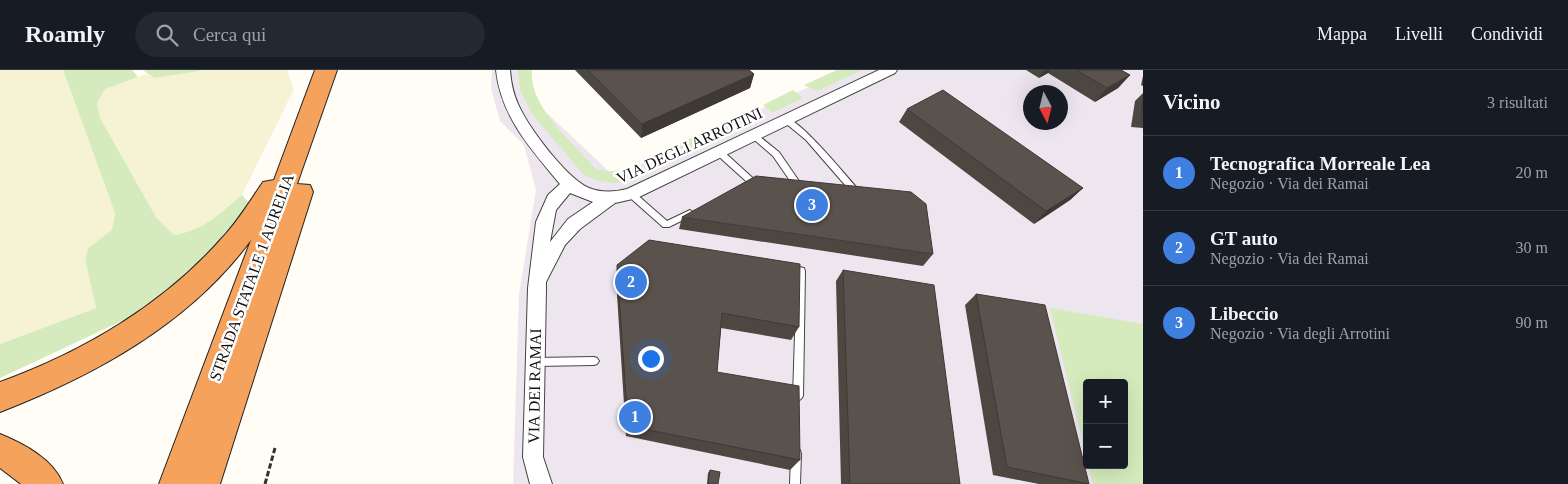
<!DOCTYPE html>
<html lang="it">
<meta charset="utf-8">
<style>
:root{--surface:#171b24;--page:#242831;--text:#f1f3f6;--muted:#9ea1a6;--line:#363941;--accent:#b45309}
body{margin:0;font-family:"Times New Roman",serif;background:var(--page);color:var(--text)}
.controls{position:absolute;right:15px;bottom:15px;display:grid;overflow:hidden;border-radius:5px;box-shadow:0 5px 20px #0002}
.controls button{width:45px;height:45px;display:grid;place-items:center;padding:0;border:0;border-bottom:1px solid var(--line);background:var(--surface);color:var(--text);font:25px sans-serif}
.compass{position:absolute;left:1023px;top:15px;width:45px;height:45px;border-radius:50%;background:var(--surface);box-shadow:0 5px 20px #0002;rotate:173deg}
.you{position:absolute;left:650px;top:288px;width:18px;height:18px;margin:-12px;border:4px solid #fff;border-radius:50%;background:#1a73e8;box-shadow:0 0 0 8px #1a73e833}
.badge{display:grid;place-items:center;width:32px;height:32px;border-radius:50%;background:var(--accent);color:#fff;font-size:16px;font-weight:700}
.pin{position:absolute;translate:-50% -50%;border:2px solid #fff;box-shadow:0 1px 5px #0006}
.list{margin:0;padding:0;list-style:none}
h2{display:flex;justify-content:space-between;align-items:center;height:65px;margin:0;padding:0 20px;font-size:21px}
h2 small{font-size:16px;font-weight:400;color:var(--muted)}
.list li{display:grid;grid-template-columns:32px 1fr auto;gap:15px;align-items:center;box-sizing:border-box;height:75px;padding:0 20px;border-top:1px solid var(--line)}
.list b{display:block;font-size:19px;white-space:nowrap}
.list p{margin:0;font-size:16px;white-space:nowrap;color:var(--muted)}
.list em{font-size:16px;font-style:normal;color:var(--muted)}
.icon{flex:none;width:28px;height:28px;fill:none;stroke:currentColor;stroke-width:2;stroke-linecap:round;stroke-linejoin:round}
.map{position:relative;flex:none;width:1143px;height:414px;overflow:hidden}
header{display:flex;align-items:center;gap:30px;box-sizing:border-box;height:70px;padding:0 25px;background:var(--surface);border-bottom:1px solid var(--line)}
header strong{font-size:24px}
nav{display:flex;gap:28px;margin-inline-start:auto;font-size:18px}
.search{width:350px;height:45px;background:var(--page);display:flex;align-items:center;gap:12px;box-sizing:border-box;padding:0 18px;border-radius:28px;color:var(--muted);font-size:19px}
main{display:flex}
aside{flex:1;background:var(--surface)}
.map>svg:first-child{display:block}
.industrial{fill:#eee6ef;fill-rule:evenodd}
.farmland{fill:#f6f3d4}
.green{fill:#d5ebbd}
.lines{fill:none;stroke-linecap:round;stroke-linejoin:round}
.lane-casing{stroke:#444;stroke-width:2}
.street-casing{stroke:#444;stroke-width:2}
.highway-casing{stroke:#222;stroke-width:2}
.path{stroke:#333;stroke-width:3;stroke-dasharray:5.5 2.5;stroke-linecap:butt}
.lane{fill:#fff;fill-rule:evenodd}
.street{fill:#fff;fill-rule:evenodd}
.highway{fill:#f5a25d;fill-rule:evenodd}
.wall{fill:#4d4742}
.shaded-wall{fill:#3f3936}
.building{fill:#5a524d;stroke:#3f3936}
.labels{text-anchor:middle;stroke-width:5;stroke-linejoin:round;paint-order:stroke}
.street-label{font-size:16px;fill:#111;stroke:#fff}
</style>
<header>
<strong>Roamly</strong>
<div class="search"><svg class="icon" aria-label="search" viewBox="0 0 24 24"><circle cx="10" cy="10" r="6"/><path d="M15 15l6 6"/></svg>Cerca qui</div>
<nav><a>Mappa</a><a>Livelli</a><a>Condividi</a></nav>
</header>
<main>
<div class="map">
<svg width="1143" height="414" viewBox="0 0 1143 414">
<rect width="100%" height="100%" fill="#fffdf5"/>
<path class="industrial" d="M492 0H527L534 31 614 106 846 0H1143V414H513L519 224 536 120 524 75 500 51 491 18ZM1030 22H1060V52H1030ZM1087 313H1124V395H1087Z"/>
<path class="farmland" d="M0 0H63L115 143 112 161 88 178 85 189 96 238 0 274Z
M206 0H287L294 19 242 125 205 156 189 163 173 165 156 147 100 48 97 33 104 19 147 4 154 8Z"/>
<path class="green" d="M63 0H132L138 7 105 19 97 33 100 48 156 147 174 165C205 160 219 144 242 125L251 135 199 196 128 248 0 308V274L96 238 85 189 88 178 112 160 115 143Z
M143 0H206L154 8Z
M518 0H532C528 36 573 73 595 98 610 104 618 101 633 95L643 104 630 111 615 113 599 111 584 105 532 44 520 20Z
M837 0H862L817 21 804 15Z
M793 20 803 28 772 43 763 35Z
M739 46 749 54 657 98 648 88Z
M1050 238 1143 254V414H1093L1088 395H1124V313H1087V390Z"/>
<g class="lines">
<g class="lane-casing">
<path id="lane" d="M783 47C798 46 846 106 858 119L859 121 858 123H852L806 70 783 51Z
M754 62 779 82 801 114 802 116 801 118H795L773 86 751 67 750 65Z
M719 79 722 80 756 111 757 113 756 115 747 119 744 118 743 116 747 112 716 84 715 82 716 80Z
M631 121 634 122 667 151 690 140 694 143 693 145 669 157H663L628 126 627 124Z
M789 195 804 198 805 201 803 326 801 329 798 331 795 329 793 326 797 204 786 202 785 199 786 196Z
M594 287 597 288 599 291 597 294 594 295 535 296 532 295 530 292 532 289 535 288Z
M796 379 800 380 801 384 800 414H790L791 384 792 380Z"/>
</g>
<g class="street-casing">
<path id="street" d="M496 0H510C511 12 513 23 518 34 528 57 566 108 589 118 601 123 615 122 627 119L879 0H897L895 3 637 128 615 133 580 159 565 175 546 212V218L543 387 552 414H530L523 387 528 218 536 152 548 125 560 114C531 79 501 47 496 0ZM570 123 593 132 568 149 550 172 556 140Z"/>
</g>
<g class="highway-casing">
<path id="highway" d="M315 0H337L297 114 310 115 313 122 220 414H159L251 170C189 254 95 305 0 342V312C83 282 163 235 222 168 238 151 250 131 263 112L274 110Z
M0 364C24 374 53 389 63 414H21L0 398Z"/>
</g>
<path class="path" d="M265 414 275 378"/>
<use href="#lane" class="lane"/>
<use href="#street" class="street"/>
<use href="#highway" class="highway"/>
</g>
<path class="wall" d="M575 0H749L754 4 750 18 641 68Z
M1026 0H1121L1130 5 1118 18 1095 32 1048 3 1039 8Z
M1143 6V16L1141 15Z
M1143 23V58L1131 57 1135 31Z
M907 39 1083 118 1070 130 1034 154 899 52Z
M682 147 933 184 923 196 679 159Z
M617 195 799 257 791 270 721 258 717 302 800 390 790 400 626 366 616 209Z
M843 200 960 414H841L836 211Z
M976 224 1089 414H1039L993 405 965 235Z
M710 400 718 414H707L708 403Z"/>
<path class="shaded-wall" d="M1045 0H1050L1048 3 1039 8Z
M754 4 750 18 641 68 642 54Z
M1130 5 1118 18 1095 32 1107 18Z
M1083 118 1070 130 1034 154 1046 141Z"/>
<path class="building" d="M588 0H749L754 4 642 54Z
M1076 0H1121L1130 5 1107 18Z
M943 20 1083 118 1046 141 907 39Z
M1143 30V47H1141Z
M756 106 911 122 926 134 933 184 682 147Z
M649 170 800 194 799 257 722 243 717 302 799 316 800 390 628 356 617 195Z
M843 200 934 215 960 414H850Z
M976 224 1045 235 1089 414 1007 397Z
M710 400 720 402 718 414H708Z"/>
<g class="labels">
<g class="street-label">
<text transform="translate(689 75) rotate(-25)" y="6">VIA DEGLI ARROTINI</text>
<text transform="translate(251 207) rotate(-70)" y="6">STRADA STATALE 1 AURELIA</text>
<text transform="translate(534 316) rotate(-89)" y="6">VIA DEI RAMAI</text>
</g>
</g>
</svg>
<div class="controls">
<button>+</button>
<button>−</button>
</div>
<svg class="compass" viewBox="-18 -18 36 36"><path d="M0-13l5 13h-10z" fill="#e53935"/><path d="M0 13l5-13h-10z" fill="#9ea1a6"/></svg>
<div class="you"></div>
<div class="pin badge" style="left:635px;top:347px;background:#3f7fe0">1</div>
<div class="pin badge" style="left:631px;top:212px;background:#3f7fe0">2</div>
<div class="pin badge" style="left:812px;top:135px;background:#3f7fe0">3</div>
</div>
<aside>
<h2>Vicino<small>3 risultati</small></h2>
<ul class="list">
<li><span class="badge" style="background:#3f7fe0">1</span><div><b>Tecnografica Morreale Lea</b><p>Negozio · Via dei Ramai</p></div><em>20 m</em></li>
<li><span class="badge" style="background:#3f7fe0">2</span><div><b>GT auto</b><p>Negozio · Via dei Ramai</p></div><em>30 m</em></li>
<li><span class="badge" style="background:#3f7fe0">3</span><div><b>Libeccio</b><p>Negozio · Via degli Arrotini</p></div><em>90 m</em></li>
</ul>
</aside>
</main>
